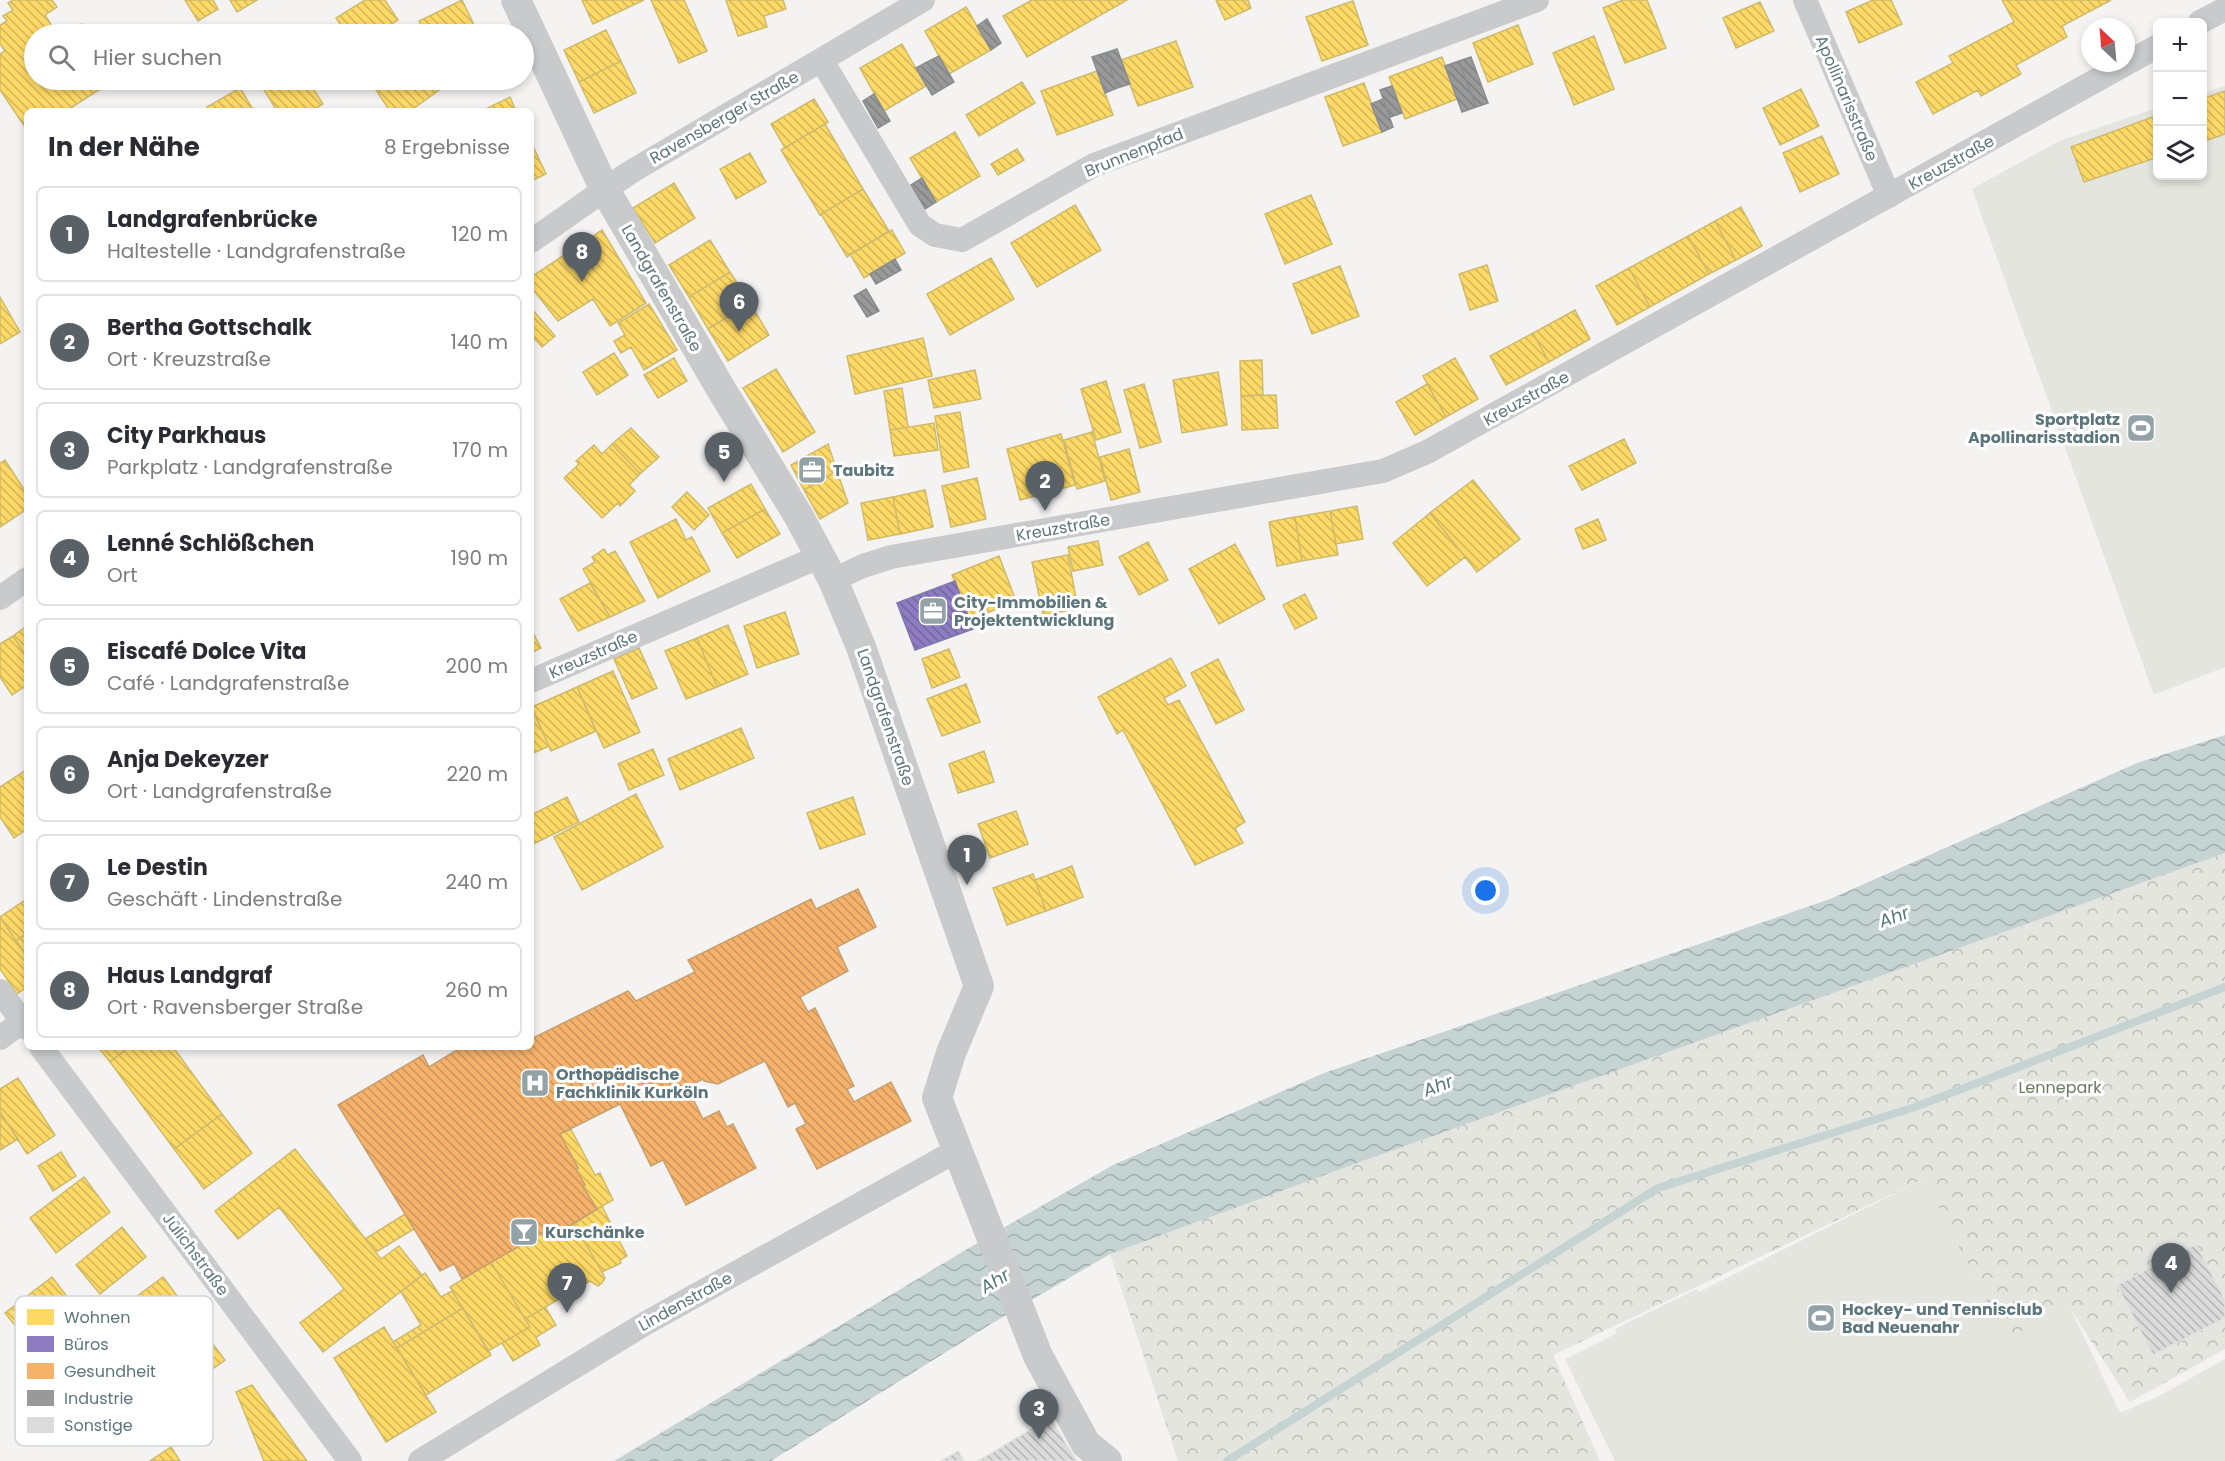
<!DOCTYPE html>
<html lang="de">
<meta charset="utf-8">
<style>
:root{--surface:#fff;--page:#f7f7f7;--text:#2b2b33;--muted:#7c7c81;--line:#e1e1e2;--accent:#596167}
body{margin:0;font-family:Poppins,sans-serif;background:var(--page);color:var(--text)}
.controls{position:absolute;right:18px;top:18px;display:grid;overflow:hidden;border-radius:9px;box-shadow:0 3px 9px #0003}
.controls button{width:54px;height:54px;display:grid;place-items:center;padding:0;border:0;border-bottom:2px solid var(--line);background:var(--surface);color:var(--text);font:30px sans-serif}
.compass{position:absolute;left:2081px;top:18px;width:54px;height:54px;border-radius:50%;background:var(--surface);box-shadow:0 3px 9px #0003;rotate:334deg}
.you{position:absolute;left:1486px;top:891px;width:21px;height:21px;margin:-15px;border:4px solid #fff;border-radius:50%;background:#1a73e8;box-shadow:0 0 0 9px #1a73e833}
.badge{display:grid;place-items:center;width:39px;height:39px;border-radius:50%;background:var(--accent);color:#fff;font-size:20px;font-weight:700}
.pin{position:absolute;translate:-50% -50px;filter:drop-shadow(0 2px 3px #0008)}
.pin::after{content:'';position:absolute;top:32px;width:21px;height:18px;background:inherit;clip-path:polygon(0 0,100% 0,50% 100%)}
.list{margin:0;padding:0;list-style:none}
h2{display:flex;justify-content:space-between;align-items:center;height:78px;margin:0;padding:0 24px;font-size:26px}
h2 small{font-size:20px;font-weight:400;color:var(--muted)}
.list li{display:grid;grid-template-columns:39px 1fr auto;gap:18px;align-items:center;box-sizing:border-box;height:96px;margin:0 12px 12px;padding:0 12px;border:2px solid var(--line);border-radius:9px}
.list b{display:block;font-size:22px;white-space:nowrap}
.list p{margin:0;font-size:20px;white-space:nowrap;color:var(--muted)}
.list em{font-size:20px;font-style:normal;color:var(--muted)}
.icon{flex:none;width:33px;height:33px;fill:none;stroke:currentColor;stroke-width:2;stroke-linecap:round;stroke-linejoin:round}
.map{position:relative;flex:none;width:2225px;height:1461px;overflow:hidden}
.search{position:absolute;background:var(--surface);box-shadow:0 3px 9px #0003;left:24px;top:24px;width:510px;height:66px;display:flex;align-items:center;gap:15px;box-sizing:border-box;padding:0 21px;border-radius:33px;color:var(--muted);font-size:22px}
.panel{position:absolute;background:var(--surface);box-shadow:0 3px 9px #0003;left:24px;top:108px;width:510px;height:942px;border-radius:9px}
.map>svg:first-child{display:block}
.park{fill:url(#park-crowns)}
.garden{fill:#e3e5de}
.water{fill:url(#water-waves)}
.homes{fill:url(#homes-back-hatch);stroke:#cebb6d;stroke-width:1.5}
.offices{fill:url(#offices-back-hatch);stroke:#7f7aae;stroke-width:1.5}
.health{fill:url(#health-back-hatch);stroke:#c8a070;stroke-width:1.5}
.industry{fill:url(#industry-back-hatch);stroke:#878e91;stroke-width:1.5}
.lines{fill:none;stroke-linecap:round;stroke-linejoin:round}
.stream{stroke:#c6d3d3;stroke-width:8}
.building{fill:url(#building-back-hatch);stroke:#e2e2e1;stroke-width:1.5}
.minor{stroke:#c9cacb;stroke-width:24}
.tertiary{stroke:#c9cacb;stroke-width:30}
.labels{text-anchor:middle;stroke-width:6;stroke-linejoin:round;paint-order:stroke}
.street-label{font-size:16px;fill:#5d767d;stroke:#fff}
.poi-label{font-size:16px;font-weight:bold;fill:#5d767d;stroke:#fff;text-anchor:start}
.park-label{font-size:16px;fill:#6b7a60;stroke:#fff}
.water-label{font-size:18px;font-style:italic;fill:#58787a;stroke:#fff}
.key{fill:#fff;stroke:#ced6d8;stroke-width:1.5}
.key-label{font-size:16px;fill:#5d767d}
</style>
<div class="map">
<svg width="2225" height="1461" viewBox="0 0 2225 1461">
<defs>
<pattern id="park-crowns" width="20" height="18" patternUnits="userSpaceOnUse" patternTransform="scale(1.5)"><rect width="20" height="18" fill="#e3e5de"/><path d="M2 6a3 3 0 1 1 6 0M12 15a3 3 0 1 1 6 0" fill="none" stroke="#bbbeb9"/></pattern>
<pattern id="water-waves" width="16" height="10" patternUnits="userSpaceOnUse" patternTransform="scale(1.5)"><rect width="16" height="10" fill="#c6d3d3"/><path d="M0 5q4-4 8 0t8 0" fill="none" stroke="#a4b0b0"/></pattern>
<pattern id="homes-back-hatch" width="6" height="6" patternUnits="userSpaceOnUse" patternTransform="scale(1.5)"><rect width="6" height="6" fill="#ffd966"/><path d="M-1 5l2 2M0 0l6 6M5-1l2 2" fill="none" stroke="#d2b559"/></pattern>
<pattern id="offices-back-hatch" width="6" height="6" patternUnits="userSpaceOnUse" patternTransform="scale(1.5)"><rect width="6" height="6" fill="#8e7cc3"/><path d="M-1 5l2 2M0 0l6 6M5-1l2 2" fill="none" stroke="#72669c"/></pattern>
<pattern id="health-back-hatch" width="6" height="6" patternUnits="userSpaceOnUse" patternTransform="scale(1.5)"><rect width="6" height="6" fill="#f6b26b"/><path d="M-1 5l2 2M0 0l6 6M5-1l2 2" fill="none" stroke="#ca955d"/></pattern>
<pattern id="industry-back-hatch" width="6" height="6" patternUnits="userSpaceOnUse" patternTransform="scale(1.5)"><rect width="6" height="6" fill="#999"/><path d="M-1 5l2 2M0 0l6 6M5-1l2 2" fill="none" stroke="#808182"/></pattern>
<pattern id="building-back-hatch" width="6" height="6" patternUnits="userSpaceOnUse" patternTransform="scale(1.5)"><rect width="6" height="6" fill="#dadbda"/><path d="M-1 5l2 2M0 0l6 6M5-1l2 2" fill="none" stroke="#b4b6b6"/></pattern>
</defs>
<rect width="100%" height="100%" fill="#f4f3f1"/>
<path class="park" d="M2225 853V1349L2130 1402 2070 1308 2006 1339 1924 1179 1553 1355 1600 1461H1178L1110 1254 1363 1161Z"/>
<path class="garden" d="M2225 86V667L2154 695 1972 189 2059 141 2157 108 2158 176H2202L2203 93Z
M1924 1179 2006 1339 2070 1308 2120 1413 2157 1397 2225 1359V1461H1615L1565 1359 1617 1333 1615 1329 1697 1289 1699 1292Z"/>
<path class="water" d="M2225 735V853L1363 1161 1110 1254 991 1324 771 1461H614L989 1236 1113 1165 1324 1073 1830 899 2137 763Z"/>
<path class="homes" d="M13 0H52L57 7 45 15 54 29 48 33 49 34H34V80H101L105 86 66 111H27V130L0 90V54L5 51 0 44V25L7 21 3 16 13 10 8 3Z
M185 0H213L218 9 198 21Z
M230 0H257L237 12Z
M365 0H385L398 20 375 34H347L336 18Z
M462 0 478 33 425 34 419 21Z
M582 0H644L593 24Z
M651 0H684L707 51 679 63Z
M726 0H783L786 9 764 16 767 27 738 36Z
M1032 0H1127L1027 57 1003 16Z
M1216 0H1248L1251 8 1225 20Z
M1623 0H1647L1666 48 1625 63 1603 8Z
M1873 0H1891L1902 24 1859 43 1846 12Z
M2002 0H2111L2062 26 2067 37 2016 65 2021 74 1981 96 1978 90 1933 114 1916 82 1953 63 1949 56 2014 22Z
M1353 1 1368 45 1322 61 1306 17Z
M1760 2 1774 31 1736 48 1723 18Z
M966 7 991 50 949 74 925 31Z
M82 24 88 34H66Z
M1518 25 1533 64 1488 82 1473 43Z
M606 30 621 61 579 82 564 50Z
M1594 36 1614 89 1574 105 1553 53Z
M1176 41 1193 87 1138 106 1121 60Z
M902 44 926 86 884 111 860 68Z
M1442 57 1457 99 1405 119 1389 77Z
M621 61 636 93 594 113 579 82Z
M1097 71 1113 115 1057 135 1041 91Z
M258 80H308L323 104 311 111H277Z
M392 80H447L449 83 410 111H390L376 90Z
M447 80H466L451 87Z
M1022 82 1035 103 979 136 966 115Z
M1364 83 1382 132 1343 146 1325 97Z
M240 88 254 111H210L207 107Z
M1801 89 1819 126 1780 145 1763 108Z
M2225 91V134L2202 142V99Z
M510 97 516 111H482Z
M814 99 828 122 785 148 771 124Z
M2158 115V157L2084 182 2071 147Z
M825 124 863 189 820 215 781 150Z
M955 132 980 176 936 202 910 158Z
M1822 136 1839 174 1800 192 1783 153Z
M531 142 546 174 531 181Z
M1017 149 1024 160 998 175 991 164Z
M750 153 766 182 736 199 720 169Z
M674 183 695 218 655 243 633 208Z
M863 189 889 231 847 257 821 214Z
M1311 195 1332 244 1285 264 1265 214Z
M1075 205 1101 250 1037 287 1011 243Z
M1741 207 1762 246 1736 260 1715 221Z
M1715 221 1736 260 1709 274 1688 236Z
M602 230 646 303 610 326 593 299 558 321 531 287V277Z
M892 230 905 253 864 278 850 254Z
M1688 236 1709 274 1650 307 1629 268Z
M710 240 730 272 689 297 669 265Z
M991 258 1014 299 950 335 927 294Z
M1487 265 1498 301 1470 310 1459 274Z
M1340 266 1359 316 1312 334 1293 284Z
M1629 268 1650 307 1617 325 1596 286Z
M730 272 750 303 708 329 689 297Z
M0 297 20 332 0 344Z
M750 303 769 335 728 361 708 329Z
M649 304 677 350 644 370 631 347 621 353 614 341 625 335 618 323Z
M532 309 555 336 542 347 531 335Z
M1575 310 1590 339 1549 362 1533 333Z
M1533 333 1549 362 1506 385 1490 356Z
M923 338 932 376 855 394 847 356Z
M614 353 628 375 597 395 583 372Z
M674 358 687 381 658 398 644 375Z
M1455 358 1478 399 1446 417 1423 376Z
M1262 360 1263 395 1241 396 1240 361Z
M776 369 815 432 783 452 743 388Z
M975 370 981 399 934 408 928 380Z
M1218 372 1227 425 1182 433 1173 380Z
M1106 381 1121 432 1096 440 1081 389Z
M1144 384 1161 442 1140 448 1124 390Z
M1427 384 1446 417 1415 435 1396 402Z
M902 388 908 427 890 430 884 391Z
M1276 395 1278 428 1242 430 1241 396Z
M960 412 969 467 944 472 935 416Z
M934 423 938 450 894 456 890 430Z
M631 428 659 457 640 474 612 444Z
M1092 432 1105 481 1077 489 1064 440Z
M1061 434 1075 485 1020 500 1007 449Z
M1624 439 1636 463 1582 490 1569 466Z
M612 444 640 474 629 485 635 491 620 506 618 503 602 518 564 478 579 464 576 461 594 445 602 454Z
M828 444 837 471 804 490 791 465Z
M1129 449 1140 492 1111 500 1100 457Z
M5 460 27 494V509L0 527V463Z
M837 471 848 503 820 519 804 490Z
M977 478 986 519 951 527 942 486Z
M1473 480 1520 539 1477 572 1430 513Z
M751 484 765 509 722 533 708 508Z
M925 490 933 527 900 534 893 497Z
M687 492 709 515 694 530 672 507Z
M893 497 900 534 868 540 861 503Z
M1357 506 1363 539 1336 544 1330 511Z
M765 509 780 534 737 558 722 533Z
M1330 511 1338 555 1302 561 1295 517Z
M1430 513 1465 557 1427 586 1393 543Z
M1295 517 1302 561 1277 566 1269 522Z
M676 519 686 540 692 537 710 571 658 598 630 542Z
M1598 519 1606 540 1583 549 1575 529Z
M1098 541 1103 565 1073 571 1068 547Z
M1148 542 1168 580 1139 595 1119 557Z
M1235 544 1265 599 1219 624 1189 569Z
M604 549 608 555 615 551 645 601 610 617 583 569 595 562 592 557Z
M1068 555 1078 609 1043 615 1032 562Z
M999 556 1016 601 970 620 952 575Z
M590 583 610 617 578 631 560 599Z
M1305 594 1317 618 1295 629 1283 605Z
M785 612 799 654 757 668 744 626Z
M728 625 748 674 717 687 697 638Z
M27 626V657L13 636Z
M531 629 541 648 531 653Z
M13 636 27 657V685L12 695 0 677V644Z
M697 638 717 687 686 699 665 651Z
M639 648 657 688 632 699 614 659Z
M949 649 960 677 932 688 922 659Z
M1171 658 1186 686 1164 698 1168 705 1179 700 1245 822 1235 828 1243 843 1195 865 1123 730 1117 734 1098 697Z
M1218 659 1244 710 1216 724 1191 673Z
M613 671 640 732 604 748 577 687Z
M966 684 980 722 942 736 927 699Z
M577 687 596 731 551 751 532 707Z
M531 707 549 746 531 754Z
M741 728 754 758 680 790 668 759Z
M653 749 664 775 629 790 618 764Z
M984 751 994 782 958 793 949 764Z
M26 770 27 829 14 838 0 817V787Z
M636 794 663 847 582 890 554 837Z
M567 797 579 822 531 845V815Z
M853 797 865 834 820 849 807 813Z
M1016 811 1028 844 990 858 978 824Z
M1072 866 1083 897 1046 911 1035 880Z
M1033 874 1046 911 1007 925 993 888Z
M27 899V933L16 941 0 917Z
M0 917 27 957V987L17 994 0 969Z
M27 933V957L16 941Z
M98 1047H129L110 1062Z
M129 1047H173L222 1114 174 1149 110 1062Z
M18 1078 55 1135 27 1154 0 1112V1089Z
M0 1112 18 1139 0 1150Z
M222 1114 252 1153 204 1189 174 1149Z
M571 1129 595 1175 600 1173 613 1200 597 1209 583 1187 585 1185 576 1169 578 1168 560 1134Z
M295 1149 381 1259 399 1246 422 1275 323 1352 300 1323 344 1289 279 1207 238 1239 215 1211Z
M61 1152 76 1176 53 1191 38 1166Z
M84 1177 110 1212 56 1253 30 1218Z
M602 1206 627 1256 620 1260 621 1263 602 1272 574 1224Z
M405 1214 414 1229 376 1252 365 1239Z
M574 1224 602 1272 605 1278 602 1283 598 1286 590 1281 525 1319 491 1262 549 1229 553 1236Z
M122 1227 146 1257 100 1294 76 1265Z
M491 1262 530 1327 488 1351 450 1287Z
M425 1273 441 1297 452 1291 463 1308 397 1348 393 1342 421 1325 401 1292Z
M52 1277 79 1312 33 1348 5 1313Z
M163 1277 187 1309 141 1343 117 1311Z
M545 1307 556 1325 536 1337 540 1345 513 1361 502 1343 530 1327 525 1319Z
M463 1308 491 1355 426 1395 397 1348Z
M384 1327 436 1412 386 1442 334 1358Z
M201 1328 225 1360 193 1383 170 1351Z
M252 1385 307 1461H264L236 1392Z
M171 1447 180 1461H150Z"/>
<path class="offices" d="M955 581 973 629 915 650 897 603Z"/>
<path class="health" d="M858 889 876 927 837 947 848 971 800 997 808 1012 815 1008 854 1086 847 1089 854 1102 891 1082 911 1121 817 1169 796 1129 806 1124 795 1103 788 1107 765 1061 718 1084 704 1081 703 1079 687 1087 703 1119 719 1111 727 1127 733 1124 756 1168 686 1205 663 1160 651 1166 620 1104 560 1134 578 1168 576 1169 585 1185 583 1187 597 1209 553 1236 549 1229 462 1279 454 1264 440 1271 338 1105 423 1055 429 1067 462 1047H531V1039L628 991 636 1001 695 972 688 960 811 899 816 909Z"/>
<path class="industry" d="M987 19 1001 43 991 50 977 26Z
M1117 49 1130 84 1117 88 1105 53Z
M1105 53 1117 88 1105 93 1092 57Z
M939 56 954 82 942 89 927 62Z
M1471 57 1488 103 1476 107 1459 61Z
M1459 61 1476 107 1462 112 1445 66Z
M927 62 942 89 932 95 916 68Z
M1392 86 1402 113 1390 117 1380 90Z
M874 94 890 121 878 128 863 101Z
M1383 99 1393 127 1382 132 1371 104Z
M922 178 936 202 925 209 911 185Z
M895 259 901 270 876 284 870 274Z
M866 289 879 311 867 317 854 296Z"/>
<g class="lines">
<path class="stream" d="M1227 1461 1658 1188 1915 1107 2225 987"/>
</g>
<path class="building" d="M2196 1244 2225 1300V1318L2153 1355 2117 1285Z
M1050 1418 1077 1461H978Z
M958 1451 964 1461H941Z"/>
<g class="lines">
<path class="minor" d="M1805 0 1889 196
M2200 22 2225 9
M822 61 920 225 935 235 962 240 1094 165 1537 0
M531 241C566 218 599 192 634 170L923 0
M833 580 863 566 891 557 1383 471 1427 452 2158 46
M0 598 27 579
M531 681 821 556
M0 991 27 1028
M0 1038 27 1018
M41 1047 350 1461
M420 1461 646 1323 956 1151"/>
<path class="tertiary" d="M516 0 604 188 721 389 798 515 833 580 861 647 979 986 951 1053 937 1098 1038 1356 1086 1444 1107 1461"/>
</g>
<defs>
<g id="stadium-square" transform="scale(1.5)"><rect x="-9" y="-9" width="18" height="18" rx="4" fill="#92a2a6" stroke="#fff"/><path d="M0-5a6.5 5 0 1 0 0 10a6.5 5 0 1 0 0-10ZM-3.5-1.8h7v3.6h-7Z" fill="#fff"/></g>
<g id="office-square" transform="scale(1.5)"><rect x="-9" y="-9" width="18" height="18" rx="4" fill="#92a2a6" stroke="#fff"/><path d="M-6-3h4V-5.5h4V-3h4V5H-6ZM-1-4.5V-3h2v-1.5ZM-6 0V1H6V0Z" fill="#fff"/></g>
<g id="hospital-square" transform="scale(1.5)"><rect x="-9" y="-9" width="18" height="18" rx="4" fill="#92a2a6" stroke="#fff"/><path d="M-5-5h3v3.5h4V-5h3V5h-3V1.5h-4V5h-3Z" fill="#fff"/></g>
<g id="bar-square" transform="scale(1.5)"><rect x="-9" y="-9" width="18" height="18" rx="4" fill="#92a2a6" stroke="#fff"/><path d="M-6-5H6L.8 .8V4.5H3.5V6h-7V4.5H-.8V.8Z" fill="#fff"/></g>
</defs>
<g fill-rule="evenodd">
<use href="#stadium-square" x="2141" y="428"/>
<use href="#office-square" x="812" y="470"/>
<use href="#office-square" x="933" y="611"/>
<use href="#hospital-square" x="535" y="1083"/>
<use href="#bar-square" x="524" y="1232"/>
<use href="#stadium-square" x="1821" y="1318"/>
</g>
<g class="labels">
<g class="street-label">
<text transform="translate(1847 98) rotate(67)" y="6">Apollinarisstraße</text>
<text transform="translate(724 117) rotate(-30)" y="6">Ravensberger Straße</text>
<text transform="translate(1134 152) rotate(-22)" y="6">Brunnenpfad</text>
<text transform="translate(1951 162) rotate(-29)" y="6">Kreuzstraße</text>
<text transform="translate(662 288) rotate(60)" y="6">Landgrafenstraße</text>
<text transform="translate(1526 398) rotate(-29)" y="6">Kreuzstraße</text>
<text transform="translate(1063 527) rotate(-10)" y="6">Kreuzstraße</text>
<text transform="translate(593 654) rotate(-24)" y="6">Kreuzstraße</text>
<text transform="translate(886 717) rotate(71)" y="6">Landgrafenstraße</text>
<text transform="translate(196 1254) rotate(53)" y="6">Jülichstraße</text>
<text transform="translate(685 1301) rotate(-29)" y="6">Lindenstraße</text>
</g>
<g class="poi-label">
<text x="2120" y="425" text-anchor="end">Sportplatz<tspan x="2120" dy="18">Apollinarisstadion</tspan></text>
<text x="833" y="476">Taubitz</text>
<text x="954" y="608">City-Immobilien &amp;<tspan x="954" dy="18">Projektentwicklung</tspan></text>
<text x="556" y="1080">Orthopädische<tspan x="556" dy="18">Fachklinik Kurköln</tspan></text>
<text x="545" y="1238">Kurschänke</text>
<text x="1842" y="1315">Hockey- und Tennisclub<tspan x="1842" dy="18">Bad Neuenahr</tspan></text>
</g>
<g class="park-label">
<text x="2060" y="1093">Lennepark</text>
</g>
<g class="water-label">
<text transform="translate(1894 917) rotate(-20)" y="6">Ahr</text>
<text transform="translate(1438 1086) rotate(-21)" y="6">Ahr</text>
<text transform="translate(995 1281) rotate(-31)" y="6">Ahr</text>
</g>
</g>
<rect x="15" y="1296" width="198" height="150" rx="9" class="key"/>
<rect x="27" y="1309" width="27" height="16" fill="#ffd966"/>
<rect x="27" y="1336" width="27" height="16" fill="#8e7cc3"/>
<rect x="27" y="1363" width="27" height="16" fill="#f6b26b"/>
<rect x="27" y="1390" width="27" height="16" fill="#999"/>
<rect x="27" y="1417" width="27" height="16" fill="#dadbda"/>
<g class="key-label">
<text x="64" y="1323">Wohnen</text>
<text x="64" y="1350">Büros</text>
<text x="64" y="1377">Gesundheit</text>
<text x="64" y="1404">Industrie</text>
<text x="64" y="1431">Sonstige</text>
</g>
</svg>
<div class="controls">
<button>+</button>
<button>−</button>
<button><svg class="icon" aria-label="layers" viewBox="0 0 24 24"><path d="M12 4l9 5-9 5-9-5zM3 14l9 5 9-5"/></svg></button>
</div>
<svg class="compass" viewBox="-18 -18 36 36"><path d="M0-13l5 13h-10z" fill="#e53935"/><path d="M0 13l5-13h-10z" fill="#7c7c81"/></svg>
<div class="you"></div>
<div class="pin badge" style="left:967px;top:885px">1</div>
<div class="pin badge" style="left:1045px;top:511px">2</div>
<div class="pin badge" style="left:1039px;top:1439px">3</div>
<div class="pin badge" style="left:2171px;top:1293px">4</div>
<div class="pin badge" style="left:724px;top:482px">5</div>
<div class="pin badge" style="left:739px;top:332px">6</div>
<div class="pin badge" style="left:567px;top:1313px">7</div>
<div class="pin badge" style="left:582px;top:282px">8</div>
<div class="search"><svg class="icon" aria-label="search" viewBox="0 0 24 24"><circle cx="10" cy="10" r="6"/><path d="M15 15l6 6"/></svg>Hier suchen</div>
<section class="panel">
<h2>In der Nähe<small>8 Ergebnisse</small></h2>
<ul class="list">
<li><span class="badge">1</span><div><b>Landgrafenbrücke</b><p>Haltestelle · Landgrafenstraße</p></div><em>120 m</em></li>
<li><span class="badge">2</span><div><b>Bertha Gottschalk</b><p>Ort · Kreuzstraße</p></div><em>140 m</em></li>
<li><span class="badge">3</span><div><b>City Parkhaus</b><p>Parkplatz · Landgrafenstraße</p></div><em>170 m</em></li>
<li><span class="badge">4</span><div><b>Lenné Schlößchen</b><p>Ort</p></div><em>190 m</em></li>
<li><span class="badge">5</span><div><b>Eiscafé Dolce Vita</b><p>Café · Landgrafenstraße</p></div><em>200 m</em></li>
<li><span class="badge">6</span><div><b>Anja Dekeyzer</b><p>Ort · Landgrafenstraße</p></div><em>220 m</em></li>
<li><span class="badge">7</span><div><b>Le Destin</b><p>Geschäft · Lindenstraße</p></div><em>240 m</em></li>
<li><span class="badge">8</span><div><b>Haus Landgraf</b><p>Ort · Ravensberger Straße</p></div><em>260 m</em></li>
</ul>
</section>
</div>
